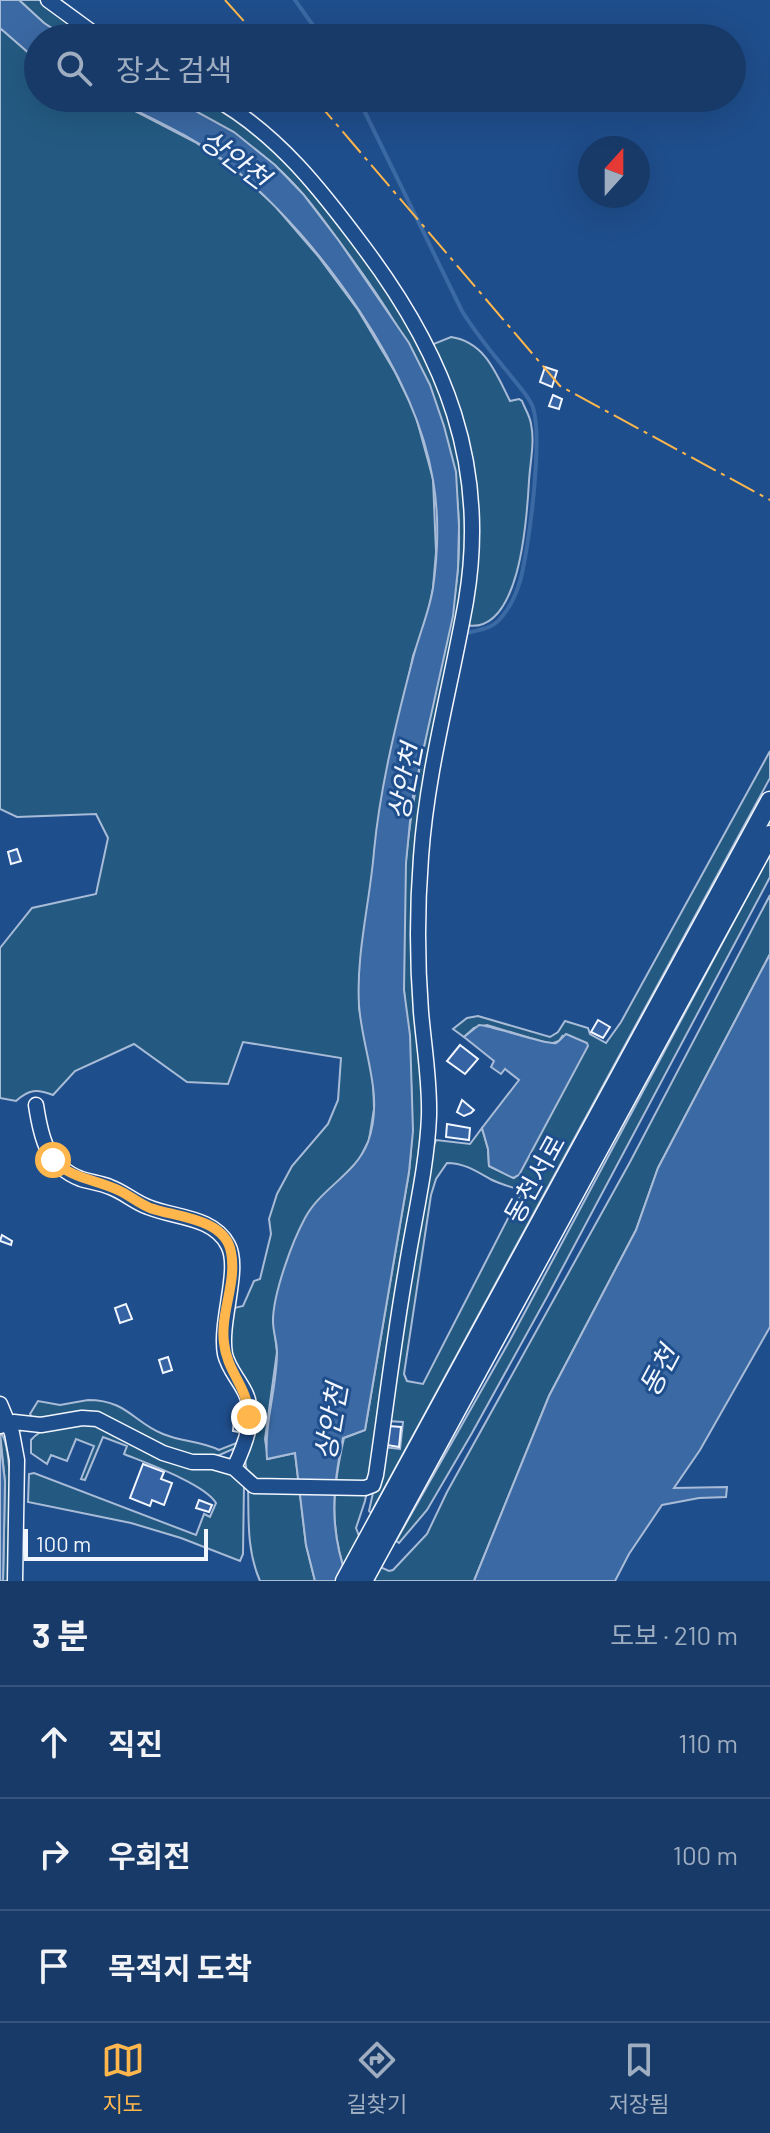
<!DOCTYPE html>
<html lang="ko">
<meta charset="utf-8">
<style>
:root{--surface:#173a69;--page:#20416f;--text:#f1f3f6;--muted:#9eadc0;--line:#36547d;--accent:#ffb74d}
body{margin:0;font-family:Barlow,"Noto Sans KR",sans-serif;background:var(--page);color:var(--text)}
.compass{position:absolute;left:578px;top:136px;width:72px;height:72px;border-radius:50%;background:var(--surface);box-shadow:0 8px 32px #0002;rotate:21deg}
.scale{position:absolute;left:24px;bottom:20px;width:184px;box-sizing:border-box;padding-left:8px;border:4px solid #f2f6ff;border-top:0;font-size:22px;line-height:28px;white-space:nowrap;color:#f2f6ff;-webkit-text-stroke:6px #1f4e8c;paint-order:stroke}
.stop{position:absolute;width:24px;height:24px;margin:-18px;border:6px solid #ffb74d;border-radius:50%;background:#fff}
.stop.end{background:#ffb74d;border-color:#fff;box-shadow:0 2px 8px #0008}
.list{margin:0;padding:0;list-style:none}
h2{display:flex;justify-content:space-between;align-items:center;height:104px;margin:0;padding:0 32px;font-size:34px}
h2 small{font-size:26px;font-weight:400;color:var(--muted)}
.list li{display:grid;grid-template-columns:52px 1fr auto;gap:24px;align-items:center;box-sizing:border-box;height:112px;padding:0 32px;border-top:2px solid var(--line)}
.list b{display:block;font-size:30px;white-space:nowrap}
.list em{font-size:26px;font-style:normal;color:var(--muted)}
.icon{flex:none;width:44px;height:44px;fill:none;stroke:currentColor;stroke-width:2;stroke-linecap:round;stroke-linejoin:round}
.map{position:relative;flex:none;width:770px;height:1581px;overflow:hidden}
.search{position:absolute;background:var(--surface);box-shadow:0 8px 32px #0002;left:24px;right:24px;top:24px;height:88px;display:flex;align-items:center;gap:20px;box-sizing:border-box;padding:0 28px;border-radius:44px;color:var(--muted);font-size:30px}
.sheet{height:440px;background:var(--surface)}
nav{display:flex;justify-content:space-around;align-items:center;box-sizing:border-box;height:112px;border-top:2px solid var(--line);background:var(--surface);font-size:22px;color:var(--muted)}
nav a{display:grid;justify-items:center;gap:4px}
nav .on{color:var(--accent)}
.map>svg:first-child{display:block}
.green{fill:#245a82;stroke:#a8bbd7;stroke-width:2;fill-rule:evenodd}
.water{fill:#3b69a3;stroke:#a8bbd7;stroke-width:2}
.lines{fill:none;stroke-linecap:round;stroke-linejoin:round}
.stream{stroke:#3b69a3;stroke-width:4}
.building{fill:#3563a3;stroke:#f2f6ff;stroke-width:2}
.minor-casing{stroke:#f2f6ff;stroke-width:17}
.major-casing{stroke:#f2f6ff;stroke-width:21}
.minor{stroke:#1f4e8c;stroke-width:14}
.major{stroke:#1f4e8c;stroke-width:18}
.power{stroke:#ffb74d;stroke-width:2;stroke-dasharray:28 6 4 6;stroke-linecap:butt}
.route{stroke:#ffb74d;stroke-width:10}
.labels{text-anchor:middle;stroke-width:6;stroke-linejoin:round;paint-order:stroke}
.street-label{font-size:26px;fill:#f2f6ff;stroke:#1f4e8c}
.water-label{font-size:28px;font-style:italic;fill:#f2f6ff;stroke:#1f4e8c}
</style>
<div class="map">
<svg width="770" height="1581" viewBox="0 0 770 1581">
<rect width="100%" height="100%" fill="#1f4e8c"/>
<path class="green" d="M19 0H43L93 38H67L44 23Z
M0 28 38 61V98H110L195 142 235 169 275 206 318 256 358 310 395 372 415 413 433 479 436 552 433 588 427 619 413 656 377 830 359 1008 373 1077 374 1109 369 1140 359 1160 342 1178 273 1318 277 1352 265 1439 268 1459 295 1453 306 1545 315 1581H260C246 1549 249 1517 248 1483 248 1473 244 1462 245 1452 245 1444 251 1437 251 1429 247 1389 216 1347 234 1308L243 1306 254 1281 260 1279 271 1234 269 1219 277 1194 292 1166 328 1124 338 1100 341 1058 243 1042 228 1084 187 1082 134 1044 75 1071 53 1095C37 1089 29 1089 16 1101L0 1098V948L32 908 96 894 108 838 96 814 17 817 0 809Z
M172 98H204L232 113 281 155 388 285 436 372 464 478 466 575 424 803V1122L380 1425 365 1501 356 1528 365 1551 380 1567 389 1571 393 1570 427 1534 447 1492 630 1162 770 895V954L658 1168 636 1230 549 1396 474 1581H348C329 1529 332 1490 344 1438L365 1430 409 1172C416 1111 409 1052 404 991 401 952 402 898 406 859 412 796 426 736 439 675 447 639 455 604 458 568 467 438 421 353 347 252 324 221 302 188 273 164 242 137 208 118 172 98Z
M451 337C485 342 496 373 510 401L519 399 522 401C525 409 530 416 531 424 535 442 530 463 529 481 527 515 521 637 465 625L474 505 431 345Z
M770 751V778L371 1513 369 1511 383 1447 400 1449 403 1422 387 1421 430 1154 436 1140 470 1144 482 1128 488 1149 489 1166 514 1178 519 1174 563 1035 559 1041 550 1044 487 1025 474 1028 464 1037 453 1029 467 1018 478 1016 550 1037 558 1032 565 1021 588 1028 590 1034 606 1043 621 1022ZM447 1163C464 1163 476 1171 490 1179 500 1184 512 1187 522 1191L423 1384 407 1381 404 1374 431 1195 436 1179Z
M770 854V877L547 1297 472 1433 427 1510 399 1543 396 1541 510 1340Z
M88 1400C127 1400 133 1422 163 1434 182 1442 202 1441 219 1450L239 1442 240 1446 215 1457 193 1459 123 1427 46 1422 32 1417 30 1414 38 1401 60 1405Z
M81 1420 236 1475 244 1484 243 1554 240 1561 181 1538 131 1523 28 1502 29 1474 34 1473 196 1535 204 1514 210 1517 216 1503C205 1484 146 1463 124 1454L127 1446 103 1437 85 1480 81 1479 94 1446 76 1439 67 1461 51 1455 47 1464 31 1453V1440C44 1425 63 1424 81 1420Z
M0 1432C16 1447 9 1554 8 1581H3L5 1482Z"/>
<path class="water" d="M0 0H19L44 23 67 38H38V61L0 28Z
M110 98H172L234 132 275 165 303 194 339 241 409 343 430 385 444 426 456 472 459 526 458 568 453 616 412 801 406 863 404 990 410 1035 413 1131 409 1172 365 1430 343 1438C332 1490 329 1530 348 1581H315L306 1545 295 1453 267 1459C264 1423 277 1388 277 1352 277 1342 273 1332 273 1321 273 1294 292 1242 305 1218 321 1188 356 1174 368 1142 385 1095 362 1051 359 1005 356 953 370 902 374 851 380 788 396 723 412 662 418 637 429 613 433 588 438 553 439 514 433 480 415 371 320 241 237 171 201 140 153 119 110 98Z
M770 954V1327L700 1450 674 1488 727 1487 726 1497 699 1498 662 1505 629 1554 615 1581H474L549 1396 636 1230 658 1168Z
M479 1025C494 1026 549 1046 556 1043 560 1041 562 1037 566 1034L587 1043 588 1046 519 1175 513 1178 489 1166 488 1149 482 1128 519 1080 505 1069 501 1074 491 1067 494 1061 464 1037Z
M0 1439 5 1482 3 1581H0Z"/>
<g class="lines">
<path class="stream" d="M295 0 322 38
M358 98 462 311C476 334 493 354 510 375 517 384 527 394 532 405 544 433 529 549 520 581 516 595 509 609 500 619 491 629 479 630 466 633"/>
</g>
<path class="building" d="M545 367 557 371 552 387 540 382Z
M553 395 562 399 559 409 549 406Z
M17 849 21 861 11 864 8 852Z
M598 1020 610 1027 603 1038 591 1032Z
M460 1045 478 1059 465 1074 447 1061Z
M462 1100 474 1110 471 1113 464 1116 457 1112Z
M447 1124 470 1128 469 1140 446 1137Z
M2 1235 12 1241 11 1245 0 1241Z
M126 1304 132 1319 120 1323 115 1308Z
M168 1357 172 1370 163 1373 159 1360Z
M234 1417 240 1418 239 1432 233 1431Z
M389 1426 401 1427 399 1447 387 1445Z
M143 1464 164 1472 161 1479 172 1483 164 1505 152 1500 150 1506 130 1498Z
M199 1500 212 1505 209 1512 196 1508Z"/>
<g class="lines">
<g class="minor-casing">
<path id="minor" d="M48 0 100 38
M36 1105C41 1138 47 1166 81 1179 90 1182 101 1183 110 1187 124 1192 134 1202 148 1207 174 1218 213 1216 228 1245 241 1269 219 1322 225 1354 228 1368 238 1378 245 1392 257 1416 245 1445 234 1468
M0 1404 12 1433 17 1460 15 1581
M0 1426 14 1422 41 1425 82 1418 97 1419 163 1453 192 1462H213L234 1468 254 1486 365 1488 373 1485 376 1475C386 1407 394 1338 406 1270 414 1219 427 1167 429 1116 430 1081 424 1047 421 1012 417 960 417 908 421 857 427 770 451 686 466 601 489 465 445 356 365 249 322 191 278 134 214 98"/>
</g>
<g class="major-casing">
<path id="major" d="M345 1581 770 801
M363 1581 770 835"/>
</g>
<use href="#minor" class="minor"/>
<use href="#major" class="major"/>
<path class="power" d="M225 0 259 38
M314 98 560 386 770 500"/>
</g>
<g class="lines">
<path class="route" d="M53 1160C72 1179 95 1179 118 1190 129 1195 138 1203 150 1208 175 1217 225 1218 231 1252 237 1283 220 1313 224 1343 227 1372 248 1387 249 1417"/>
</g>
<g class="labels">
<g class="street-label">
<text transform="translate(535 1179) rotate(-61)" y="9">동천서로</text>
</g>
<g class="water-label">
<text transform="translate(235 159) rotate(37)" y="10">상안천</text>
<text transform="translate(405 782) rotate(-79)" y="10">상안천</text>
<text transform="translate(659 1371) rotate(-62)" y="10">동천</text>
<text transform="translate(331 1422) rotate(-80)" y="10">상안천</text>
</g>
</g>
</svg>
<svg class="compass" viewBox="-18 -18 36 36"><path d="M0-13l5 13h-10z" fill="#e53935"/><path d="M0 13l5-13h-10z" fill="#9eadc0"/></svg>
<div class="scale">100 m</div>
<div class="stop" style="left:53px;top:1160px"></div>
<div class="stop end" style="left:249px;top:1417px"></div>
<div class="search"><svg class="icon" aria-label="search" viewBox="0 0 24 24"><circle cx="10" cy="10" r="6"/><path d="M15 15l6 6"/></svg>장소 검색</div>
</div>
<section class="sheet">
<h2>3 분<small>도보 · 210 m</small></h2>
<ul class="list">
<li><svg class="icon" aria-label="ahead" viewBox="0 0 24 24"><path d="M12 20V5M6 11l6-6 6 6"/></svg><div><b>직진</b></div><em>110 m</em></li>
<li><svg class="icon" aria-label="right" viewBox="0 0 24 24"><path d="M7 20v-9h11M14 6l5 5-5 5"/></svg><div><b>우회전</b></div><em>100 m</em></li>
<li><svg class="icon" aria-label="arrive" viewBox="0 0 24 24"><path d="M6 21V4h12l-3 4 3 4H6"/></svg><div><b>목적지 도착</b></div></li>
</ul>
</section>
<nav>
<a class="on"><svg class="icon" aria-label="map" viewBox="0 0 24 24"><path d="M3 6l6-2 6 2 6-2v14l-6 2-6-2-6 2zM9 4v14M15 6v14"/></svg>지도</a>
<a><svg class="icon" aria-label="directions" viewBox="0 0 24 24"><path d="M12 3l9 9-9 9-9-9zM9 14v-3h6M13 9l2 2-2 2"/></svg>길찾기</a>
<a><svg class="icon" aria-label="saved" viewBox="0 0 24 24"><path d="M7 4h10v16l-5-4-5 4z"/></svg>저장됨</a>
</nav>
